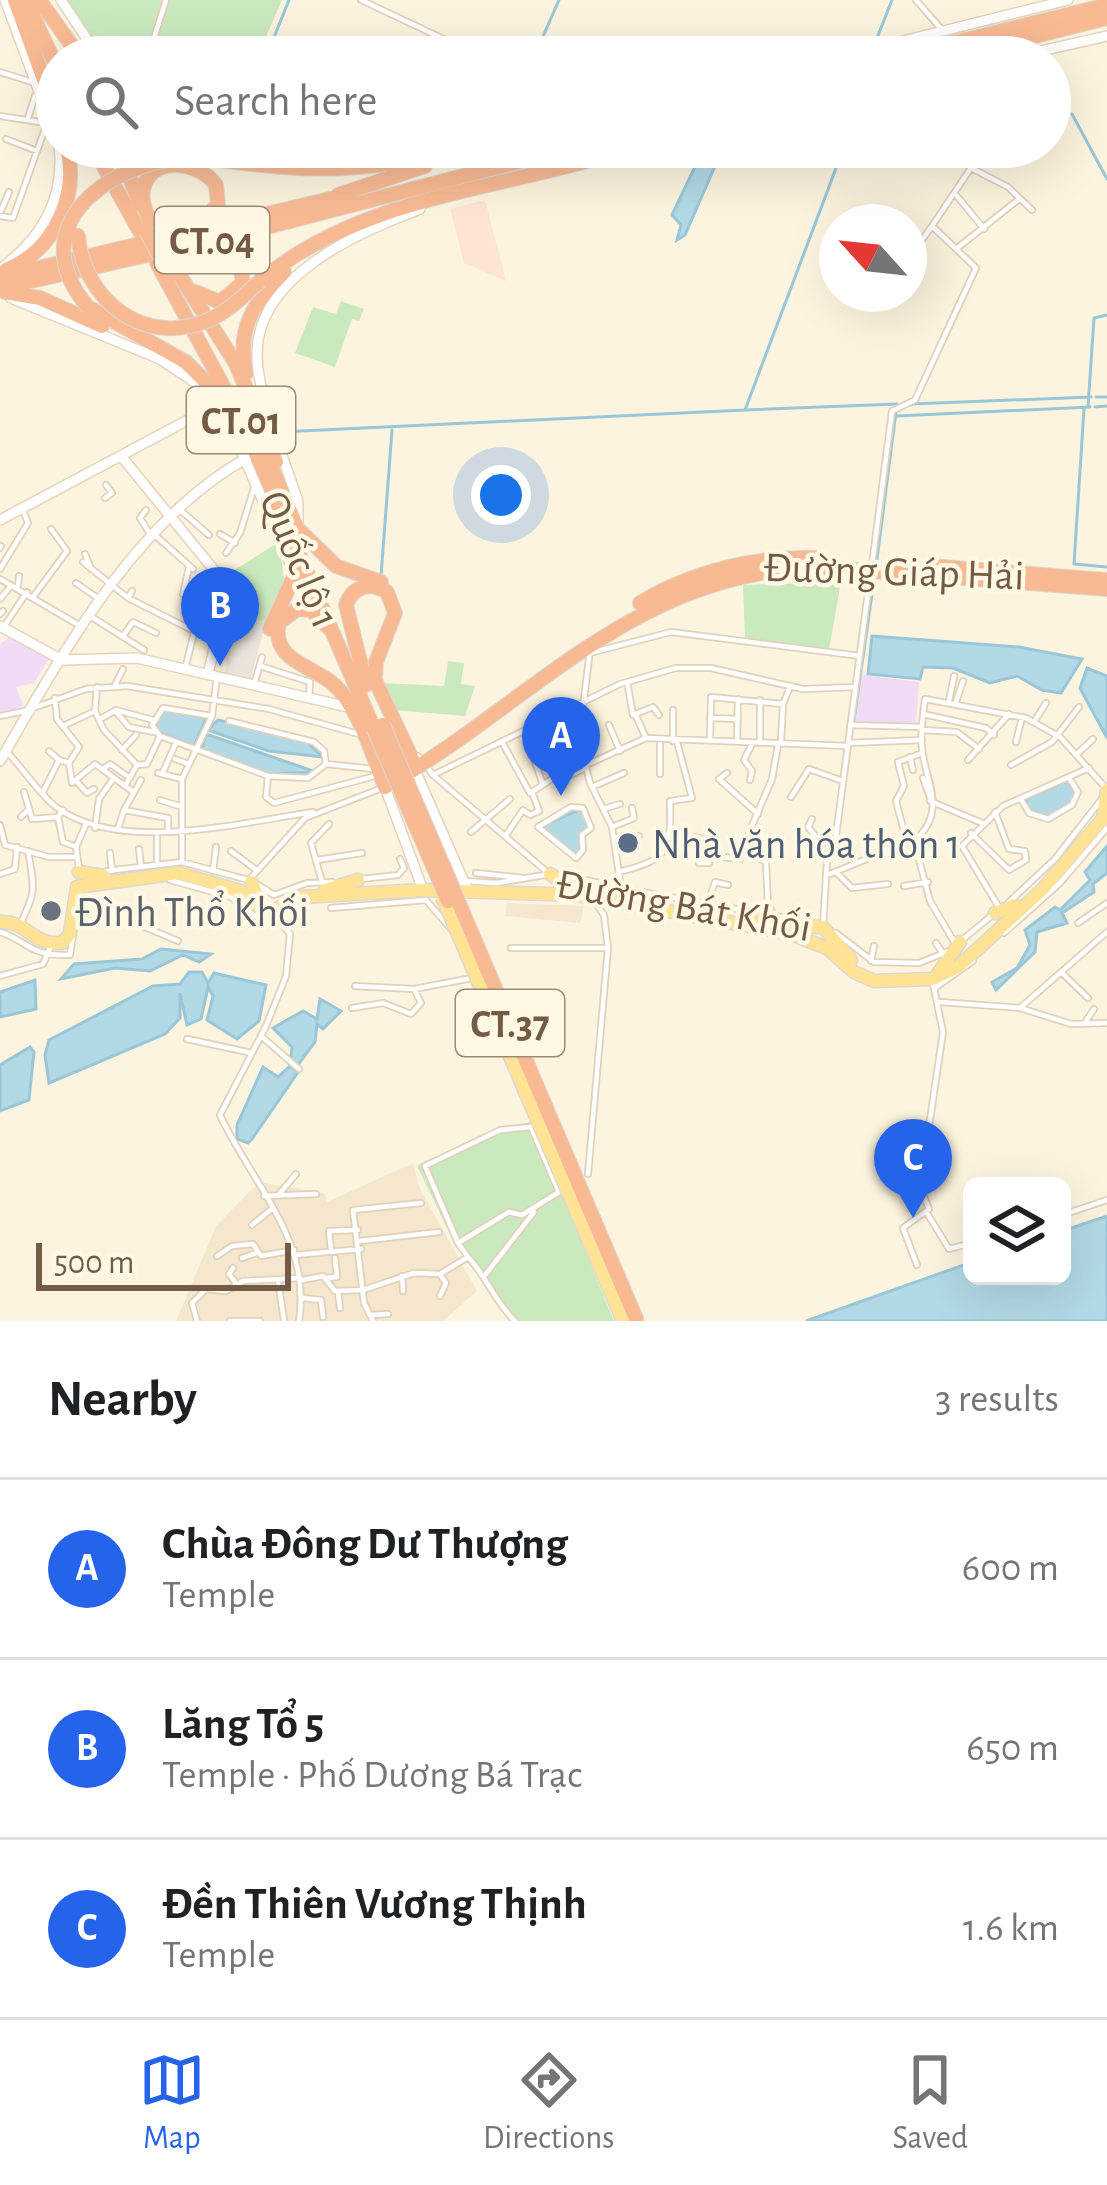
<!DOCTYPE html>
<meta charset="utf-8">
<style>
:root{--surface:#fff;--page:#f2f2f2;--text:#202124;--muted:#757577;--line:#e0e0e0;--accent:#2563eb}
body{margin:0;font-family:"Alegreya Sans",sans-serif;background:var(--page);color:var(--text)}
.controls{position:absolute;right:36px;bottom:36px;display:grid;overflow:hidden;border-radius:18px;box-shadow:0 12px 48px #0002}
.controls button{width:108px;height:108px;display:grid;place-items:center;padding:0;border:0;border-bottom:3px solid var(--line);background:var(--surface);color:var(--text);font:60px sans-serif}
.compass{position:absolute;left:819px;top:204px;width:108px;height:108px;border-radius:50%;background:var(--surface);box-shadow:0 12px 48px #0002;rotate:297deg}
.scale{position:absolute;left:36px;bottom:30px;width:255px;box-sizing:border-box;padding-left:12px;border:6px solid #735b46;border-top:0;font-size:33px;line-height:42px;white-space:nowrap;color:#735b46;-webkit-text-stroke:9px #fff8e5;paint-order:stroke}
.you{position:absolute;left:501px;top:495px;width:42px;height:42px;margin:-30px;border:9px solid #fff;border-radius:50%;background:#1a73e8;box-shadow:0 0 0 18px #1a73e833}
.badge{display:grid;place-items:center;width:78px;height:78px;border-radius:50%;background:var(--accent);color:#fff;font-size:39px;font-weight:700}
.pin{position:absolute;translate:-50% -99px;filter:drop-shadow(0 3px 6px #0008)}
.pin::after{content:'';position:absolute;top:63px;width:42px;height:36px;background:inherit;clip-path:polygon(0 0,100% 0,50% 100%)}
.list{margin:0;padding:0;list-style:none}
h2{display:flex;justify-content:space-between;align-items:center;height:156px;margin:0;padding:0 48px;font-size:51px}
h2 small{font-size:39px;font-weight:400;color:var(--muted)}
.list li{display:grid;grid-template-columns:78px 1fr auto;gap:36px;align-items:center;box-sizing:border-box;height:180px;padding:0 48px;border-top:3px solid var(--line)}
.list b{display:block;font-size:45px;white-space:nowrap}
.list p{margin:0;font-size:39px;white-space:nowrap;color:var(--muted)}
.list em{font-size:39px;font-style:normal;color:var(--muted)}
.icon{flex:none;width:66px;height:66px;fill:none;stroke:currentColor;stroke-width:2;stroke-linecap:round;stroke-linejoin:round}
.map{position:relative;flex:none;width:1107px;height:1321px;overflow:hidden}
.search{position:absolute;background:var(--surface);box-shadow:0 12px 48px #0002;left:36px;right:36px;top:36px;height:132px;display:flex;align-items:center;gap:30px;box-sizing:border-box;padding:0 42px;border-radius:66px;color:var(--muted);font-size:45px}
.sheet{height:696px;background:var(--surface)}
nav{display:flex;justify-content:space-around;align-items:center;box-sizing:border-box;height:168px;border-top:3px solid var(--line);background:var(--surface);font-size:33px;color:var(--muted)}
nav a{display:grid;justify-items:center;gap:6px}
nav .on{color:var(--accent)}
.map>svg:first-child{display:block}
.residential{fill:#f4e7cd}
.commercial{fill:#fee4d2}
.industrial{fill:#eae4db}
.education{fill:#f1dcf8}
.green{fill:#caeabd}
.water{fill:#b3d9e6;stroke:#99c7d8;stroke-width:3}
.lines{fill:none;stroke-linecap:round;stroke-linejoin:round}
.stream{stroke:#99c7d8;stroke-width:3}
.street-casing{stroke:#e1d1bb;stroke-width:8}
.secondary-casing{stroke:#e6d3b9;stroke-width:12}
.primary-casing{stroke:#ddd8d3;stroke-width:15}
.highway-casing{stroke:#ddd8d3;stroke-width:16}
.street{stroke:#fff;stroke-width:4.5}
.secondary{stroke:#fff;stroke-width:9}
.primary{stroke:#fee395;stroke-width:12}
.highway{stroke:#f9ba93;stroke-width:14}
.primary-bridge-casing{stroke:#ddd8d3;stroke-width:15;stroke-linecap:butt}
.highway-bridge-casing{stroke:#ddd8d3;stroke-width:16;stroke-linecap:butt}
.primary-bridge{stroke:#fee395;stroke-width:12}
.highway-bridge{stroke:#f9ba93;stroke-width:14}
.service-dot{fill:#5c6f8a;stroke:#fff8e5;stroke-width:4.5}
.worship-dot{fill:#6b7280;stroke:#fff8e5;stroke-width:4.5}
.labels{text-anchor:middle;stroke-width:9;stroke-linejoin:round;paint-order:stroke}
.shield{fill:#fff8e5;stroke:#9d8a76;stroke-width:3}
.shield-label{font-size:39px;font-weight:bold;fill:#735b46}
.street-label{font-size:42px;fill:#735b46;stroke:#fff8e5}
.service-label{font-size:42px;fill:#4e5e75;stroke:#fff8e5;text-anchor:start}
.worship-label{font-size:42px;fill:#5b616d;stroke:#fff8e5;text-anchor:start}
</style>
<div class="map">
<svg width="1107" height="1321" viewBox="0 0 1107 1321">
<rect width="100%" height="100%" fill="#fdf4df"/>
<path class="residential" d="M507 903 584 906 580 923 505 916Z
M413 1163 419 1187 477 1291 443 1321H176L216 1226 259 1182 324 1193 327 1202Z"/>
<path class="commercial" d="M485 200 506 281 464 263 450 209Z"/>
<path class="industrial" d="M228 612 266 622 250 682 225 676 227 660 216 657Z"/>
<path class="education" d="M11 636 49 659 34 683 16 687 24 706 0 714V644Z
M862 675 919 682 916 725 855 723Z"/>
<path class="green" d="M62 0H282L257 57H102Z
M341 301 364 309 359 321 352 319 335 367 295 353 313 307 336 314Z
M279 542 284 579 266 622 228 612 223 577Z
M841 582 829 650 745 640 743 585Z
M448 661 464 663 461 684 475 686 465 716 394 710 382 683 444 686Z
M532 1122 614 1321H509L449 1232 417 1166C431 1155 446 1156 461 1148 491 1132 497 1126 532 1122Z"/>
<path class="water" d="M700 156 714 160 715 166 685 235 677 240 681 225 672 215Z
M872 636 1019 647 1082 659 1061 693 1042 690 1017 676 990 683 953 668 923 667 920 679 868 674Z
M1087 668 1107 676V738L1080 688Z
M165 710 206 718 194 746 158 732 154 720Z
M218 720 303 739 323 757 269 751 208 730Z
M206 734 316 772 266 774 202 749Z
M1067 781 1076 792 1070 804 1048 817 1030 811 1025 799Z
M581 809 589 827 581 834 583 848 575 856 541 827Z
M1107 846V873L1093 884 1094 892 1062 913 1067 923 1037 932 1035 952 996 990 992 982 1017 968 1030 945 1025 930 1055 907 1060 910 1090 880 1085 872Z
M161 949 211 954 199 962 183 955 150 971 115 968 61 979 74 964 142 959Z
M189 972H202L208 983 214 973 266 985 259 1021 237 1039 207 1020 213 996 208 987 201 1019 187 1025 180 993V1018L165 1034 49 1083 45 1055 49 1040 153 986 180 984Z
M35 980 36 1009 0 1017V992Z
M320 999 341 1011 323 1029 317 1024 315 1042 298 1065 290 1062 292 1047 273 1028 303 1011 317 1019Z
M30 1047 34 1052 29 1100 0 1111V1065Z
M290 1066 298 1072 252 1139 248 1143 237 1139V1125L263 1067 278 1077Z
M1107 1216V1321H806L972 1262V1276H1062V1231Z"/>
<g class="lines">
<path class="stream" d="M877 38 892 0
M266 57 289 0
M534 57 559 0
M1072 114 1107 179
M844 147 745 410 897 404 877 559
M1096 397H1107
M911 404 1091 397
M1088 407 1094 318 1107 315
M1095 407 1107 406
M1084 409 1074 564 1107 567
M897 416 1090 407
M191 426 212 437 230 436
M280 432 745 410
M381 576 392 430
M854 720 874 580"/>
<g class="street-casing">
<path id="street" d="M361 0 482 57
M916 0 943 31
M148 57 166 0
M0 72 35 83
M0 116 46 123
M28 118 35 96
M6 139 37 151
M973 169 1008 187 1032 210
M957 196 984 229
M1 211 9 192
M0 216 13 218 47 123
M922 240 932 226
M956 249 1018 200
M105 498 112 493 106 485
M179 509 209 535
M146 510 140 518 150 534
M220 534 235 543
M156 536 193 569
M0 548 1 546
M226 553 240 533 254 488
M85 554 91 569
M83 562 128 598 132 591
M872 565 892 411 915 400 976 268 932 226 985 147
M189 567 183 594 225 600
M0 569 28 523 22 508
M0 579 82 627
M76 583 99 599
M18 585 19 576
M33 597 67 551 51 529
M128 598 194 631
M0 599 10 587
M0 614 3 611
M90 616 144 650
M196 623 219 629
M5 625 27 592
M123 636 133 622 156 633
M590 650 579 739 590 783 612 827 621 888
M590 653 671 632 860 656
M260 666 310 682 309 699
M185 669 198 617 190 596
M627 682 633 715 653 707 659 715
M115 685 123 669
M254 685 262 657
M55 698 57 719 79 747 69 763 72 783 95 764 132 791
M760 700V741
M949 701 954 676
M956 702 963 681
M36 707 86 689 127 686 269 709 362 735
M95 711 97 687
M116 712 129 727 154 732
M923 714 986 728 994 735
M0 716 25 711
M212 716 163 708 152 725 160 736 268 776 308 778 326 764 324 751 314 742 229 721
M636 716 646 738
M102 718 116 710 153 720
M710 718 738 719
M1034 722 1046 703
M609 725 620 751
M850 725 922 727
M63 726 95 711 104 730 137 765
M922 730 957 732 979 749
M710 740 711 697 783 704
M673 741V710
M737 741 738 699
M502 742 530 793
M781 742 783 704 790 687
M1016 742 1022 717
M849 743 922 740
M660 744V774
M122 750 136 735
M6 751C23 768 38 793 56 807 120 854 238 823 313 812
M49 751 59 760
M1077 754 1093 739
M418 756 433 775 547 872
M910 757 913 770
M175 759 189 764
M968 760 1009 714
M326 764 374 769
M586 765 646 738 847 746
M1011 765 1052 742 1079 707
M103 769 110 764 130 778
M163 772 175 745
M158 773 182 779
M727 773 719 779 758 814
M433 775 620 684 676 668H711L803 689 855 687
M268 776 266 797 274 803 375 776
M923 778 930 797
M750 780 752 771 744 760 752 744
M542 782 532 753 545 747
M78 783 87 793 94 789
M125 786 137 765 147 764 160 736
M592 787 624 773
M24 792 32 819 58 817 63 810
M43 792 59 760 69 763
M791 797 809 769 843 781
M1021 799 1029 813 1048 819 1072 805 1078 792 1069 778
M160 800 179 806
M930 801 982 823
M571 807 583 808 591 828 582 835 583 850 576 858 538 827Z
M603 809 620 804
M124 810 141 780
M21 817 29 809
M58 817 63 842 74 846
M812 819 808 827 821 843H833
M0 825 5 845 49 857H75
M612 827 634 818 632 808
M95 828 99 799 113 779
M118 829 124 810 168 818V830
M471 832 510 799
M971 833 1009 870 1026 860 1025 851 1009 849 995 812
M506 835 523 810 530 815 539 811 532 792 558 775 561 780 585 768
M615 841 639 836
M671 842 696 837 714 842 709 863H699
M907 843 896 801 904 786 898 762 922 753
M139 849 141 867
M231 851 255 869
M110 853 112 871
M714 856 740 859 742 849
M757 856 769 847
M317 860 362 853
M182 862V779L212 716 217 677
M157 865V837
M79 869 76 847 86 824
M106 871 182 862 248 880
M213 871 216 847
M622 871C671 860 671 845 670 801L692 798 677 742
M476 873 524 878
M837 873 852 888 888 884
M0 874 15 869 17 847
M830 874 908 842
M561 875 614 886
M361 879 398 875 404 868 400 859
M170 880 231 897 258 919 273 923
M248 881 305 818 382 788
M466 881 497 883 550 874
M322 882 311 843 329 824
M258 885 274 895 307 883 332 882
M904 886 928 882
M631 890 803 921
M426 900 451 929
M709 900 715 882 728 885
M1009 902 1055 859 1101 800
M768 906 766 862 742 849 772 779 778 745
M331 908 426 900
M1000 909 962 846 1003 806 1089 768
M79 910 140 925 178 941
M272 913 273 923 282 924 290 934 286 976 266 1026 220 1115C252 1184 312 1240 299 1321
M1078 923 1107 903
M20 925C36 890 35 892 28 851
M823 927 827 860 836 836 870 577
M0 932C30 942 28 956 70 955L73 936
M836 933 874 962 919 963 949 951
M1004 933 1060 883 1107 828
M962 940 995 913
M936 943 944 955
M956 945 930 901 914 841C948 812 926 783 922 749 920 733 923 715 925 699L1026 718 1060 737 1104 786
M511 948H607
M871 961 874 946
M1062 973 1088 998
M0 976 43 964 52 944
M355 986 414 989 472 978
M935 988 973 961
M940 1002 1020 1008 1071 1024 1107 1023
M352 1008 383 1003 411 1014 421 1003 414 989
M1020 1008 1107 932
M1086 1021 1094 1009
M261 1036 299 1069
M187 1039 252 1053
M588 1174 608 948 604 915 592 898
M280 1193 296 1174
M264 1196 316 1194
M927 1213 949 1249 972 1243
M1062 1215 1107 1200
M252 1225 273 1208
M360 1241 439 1232
M331 1250 329 1231 358 1230
M295 1255 361 1249
M217 1256 232 1246 253 1244 261 1256 294 1250
M468 1257C487 1277 494 1301 515 1321
M242 1258 256 1253
M917 1265 903 1228 929 1209 920 1187 943 1032 932 979
M233 1268 229 1274 235 1282
M486 1274 534 1212
M402 1276 403 1291
M325 1278 337 1277 335 1258
M278 1280 284 1321
M303 1280 323 1276 335 1291 363 1290 414 1273 440 1274 468 1257 458 1243 509 1212 522 1215 559 1192 531 1127 500 1130 425 1166 458 1243
M338 1292 340 1308
M440 1296 446 1283 441 1276
M303 1298 321 1300 323 1317
M370 1315 388 1314
M197 1321 192 1303 206 1289 226 1291 243 1281 300 1278
M230 1321H260
M373 1321 364 1303 353 1210 421 1203"/>
</g>
<g class="secondary-casing">
<path id="secondary" d="M5 0 57 140
M61 0 99 57
M838 57 1068 0
M1014 57 1107 36
M247 147 322 162
M631 152 651 147
M4 266C43 236 65 197 59 147
M11 298 160 359 196 383 233 432 290 563
M121 456 223 581 224 608 208 674
M0 520 216 405
M298 526V502C285 461 259 400 257 358 254 276 358 233 420 209
M0 626 62 660 137 658 348 707
M0 761C62 654 136 519 247 458
M415 770 467 889
M385 787 423 890"/>
</g>
<g class="primary-casing">
<path id="primary" d="M1103 818 1107 790
M79 872 104 876
M550 874 578 894
M251 882 262 905
M325 890 358 880
M593 896 621 888 644 904
M995 913 1015 905
M0 922C26 920 33 946 62 943L70 934 77 887 178 873 240 891 269 913 301 897 423 890 579 895 788 933 827 948 854 972 874 981 932 979 958 967 1042 890 1107 814
M743 922 768 911
M786 926 823 927 851 960
M937 975 960 942"/>
</g>
<g class="highway-casing">
<path id="highway" d="M15 0 57 115
M26 0 57 68
M40 1 80 57
M974 38 1107 5
M983 49 1107 18
M897 57 952 43
M93 147 140 232
M118 147 140 204
M208 147 234 155
M206 158C318 174 362 173 472 147
M338 195 425 166
M153 229C149 217 140 203 143 190 151 153 200 162 216 185L218 204 200 224
M170 260 236 364 276 462
M157 263 243 423 374 729
M6 270C55 249 79 199 67 147
M0 277 347 195
M260 281C365 193 510 189 635 147
M0 288 237 235 574 147
M193 291 220 302 243 283 238 254 211 245
M5 292 40 298 102 326
M88 307 186 362 223 399
M246 373C236 329 254 302 284 272
M265 452 296 525
M297 528 336 566 381 582
M931 566 1107 580
M640 603C693 571 756 556 819 558
M270 629 295 574V555
M332 631 311 610 297 609 279 623C271 660 310 665 332 683 358 704 373 757 385 787 536 700 632 573 819 567L1107 589
M366 685 346 605C353 586 370 581 387 592L395 613 376 662 375 680 412 759"/>
</g>
<use href="#street" class="street"/>
<use href="#secondary" class="secondary"/>
<use href="#primary" class="primary"/>
<use href="#highway" class="highway"/>
<g class="primary-bridge-casing">
<path id="primary-bridge" d="M442 897 623 1321"/>
</g>
<g class="highway-bridge-casing">
<path id="highway-bridge" d="M952 43 974 38
M961 54 983 49
M146 231 163 262
M78 235C83 299 143 347 206 321 227 313 243 296 260 281
M88 307C14 220 125 151 206 158
M383 725 637 1321
M374 729 448 901"/>
</g>
<use href="#primary-bridge" class="primary-bridge"/>
<use href="#highway-bridge" class="highway-bridge"/>
</g>
<circle class="service-dot" cx="628" cy="843" r="12"/>
<circle class="worship-dot" cx="51" cy="911" r="12"/>
<g class="labels">
<g class="shield">
<rect x="155" y="207" width="114" height="66" rx="9"/>
<rect x="187" y="387" width="108" height="66" rx="9"/>
<rect x="456" y="990" width="108" height="66" rx="9"/>
</g>
<g class="shield-label">
<text x="212" y="254">CT.04</text>
<text x="241" y="434">CT.01</text>
<text x="510" y="1037">CT.37</text>
</g>
<g class="street-label">
<text transform="translate(301 559) rotate(67)" y="15">Quốc lộ 1</text>
<text transform="translate(894 570) rotate(2)" y="15">Đường Giáp Hải</text>
<text transform="translate(684 904) rotate(10)" y="15">Đường Bát Khối</text>
</g>
<g class="service-label">
<text x="652" y="858">Nhà văn hóa thôn 1</text>
</g>
<g class="worship-label">
<text x="75" y="926">Đình Thổ Khối</text>
</g>
</g>
</svg>
<div class="controls">
<button><svg class="icon" aria-label="layers" viewBox="0 0 24 24"><path d="M12 4l9 5-9 5-9-5zM3 14l9 5 9-5"/></svg></button>
</div>
<svg class="compass" viewBox="-18 -18 36 36"><path d="M0-13l5 13h-10z" fill="#e53935"/><path d="M0 13l5-13h-10z" fill="#757577"/></svg>
<div class="scale">500 m</div>
<div class="you"></div>
<div class="pin badge" style="left:561px;top:796px">A</div>
<div class="pin badge" style="left:220px;top:666px">B</div>
<div class="pin badge" style="left:913px;top:1218px">C</div>
<div class="search"><svg class="icon" aria-label="search" viewBox="0 0 24 24"><circle cx="10" cy="10" r="6"/><path d="M15 15l6 6"/></svg>Search here</div>
</div>
<section class="sheet">
<h2>Nearby<small>3 results</small></h2>
<ul class="list">
<li><span class="badge">A</span><div><b>Chùa Đông Dư Thượng</b><p>Temple</p></div><em>600 m</em></li>
<li><span class="badge">B</span><div><b>Lăng Tổ 5</b><p>Temple · Phố Dương Bá Trạc</p></div><em>650 m</em></li>
<li><span class="badge">C</span><div><b>Đền Thiên Vương Thịnh</b><p>Temple</p></div><em>1.6 km</em></li>
</ul>
</section>
<nav>
<a class="on"><svg class="icon" aria-label="map" viewBox="0 0 24 24"><path d="M3 6l6-2 6 2 6-2v14l-6 2-6-2-6 2zM9 4v14M15 6v14"/></svg>Map</a>
<a><svg class="icon" aria-label="directions" viewBox="0 0 24 24"><path d="M12 3l9 9-9 9-9-9zM9 14v-3h6M13 9l2 2-2 2"/></svg>Directions</a>
<a><svg class="icon" aria-label="saved" viewBox="0 0 24 24"><path d="M7 4h10v16l-5-4-5 4z"/></svg>Saved</a>
</nav>
